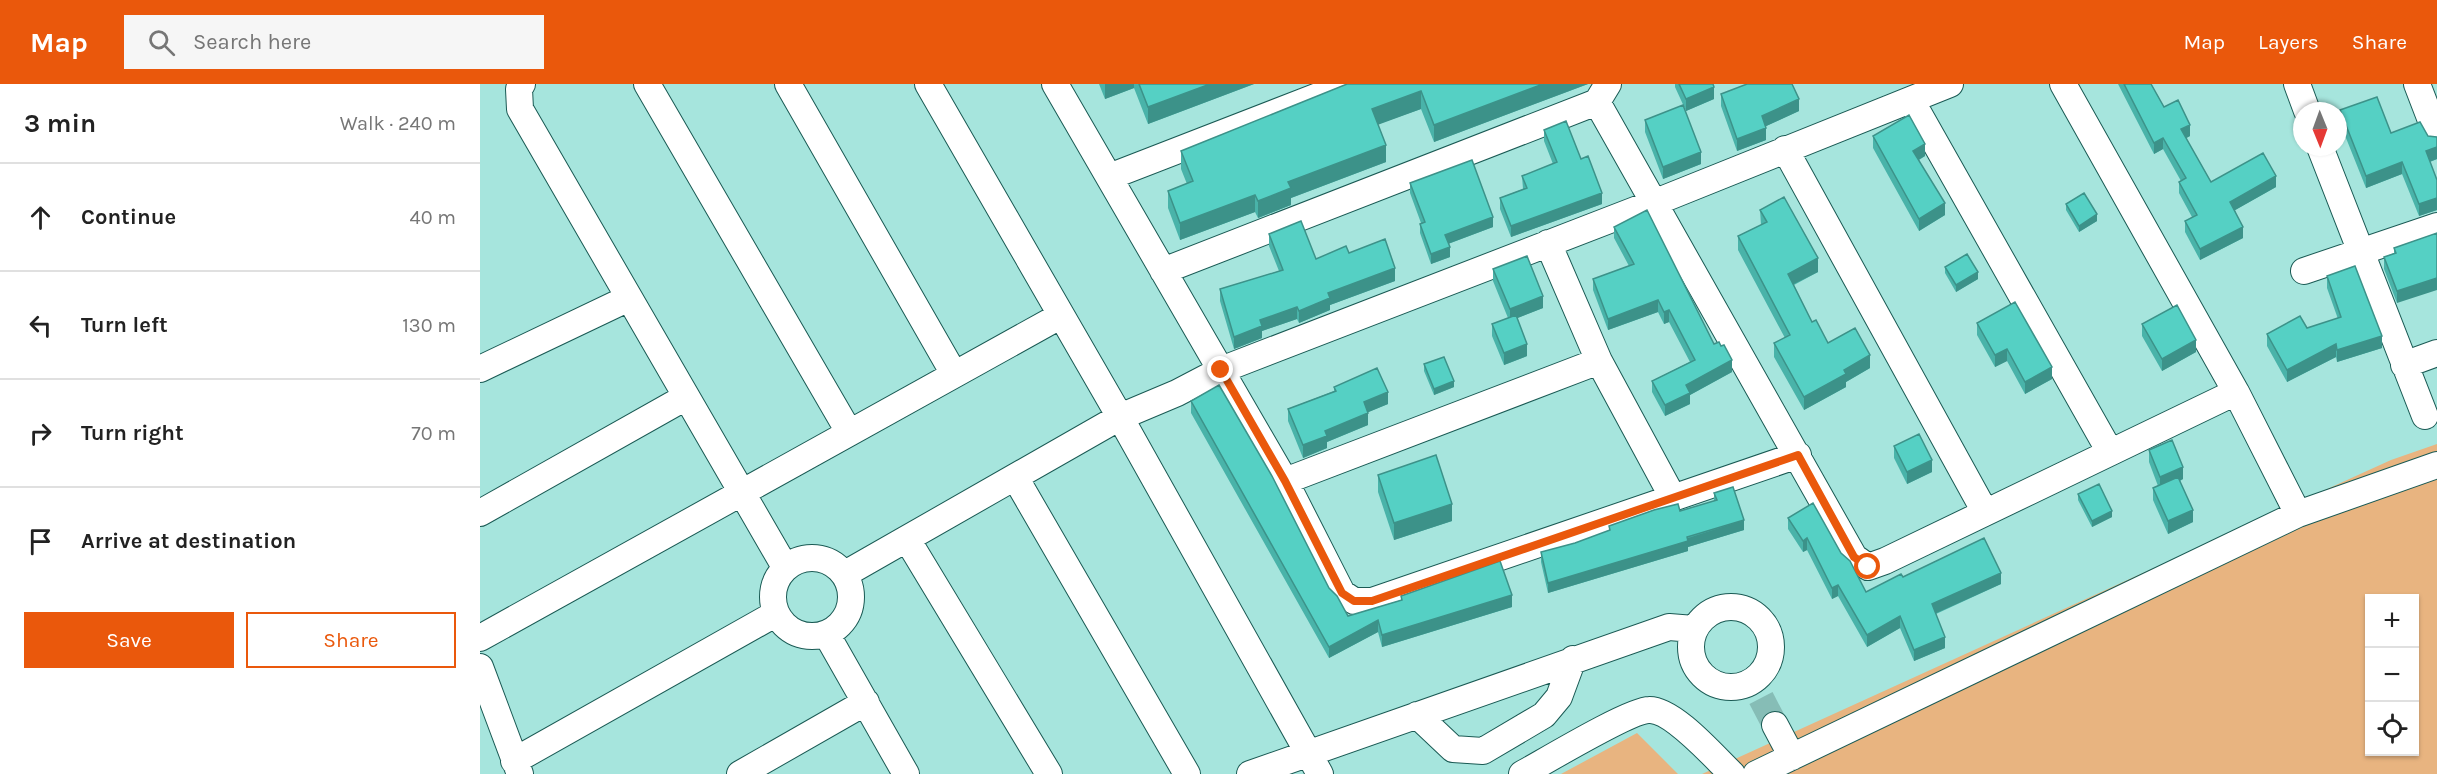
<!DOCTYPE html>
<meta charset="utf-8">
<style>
:root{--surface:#fff;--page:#f6f6f6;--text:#222;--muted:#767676;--line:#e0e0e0;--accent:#ea580c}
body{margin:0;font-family:Karla,sans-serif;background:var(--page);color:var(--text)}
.controls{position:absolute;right:18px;bottom:18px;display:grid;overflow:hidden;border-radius:0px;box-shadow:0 2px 4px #0004}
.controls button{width:54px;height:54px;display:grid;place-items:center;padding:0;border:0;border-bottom:2px solid var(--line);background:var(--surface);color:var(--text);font:30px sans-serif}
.compass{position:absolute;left:1813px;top:18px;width:54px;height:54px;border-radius:50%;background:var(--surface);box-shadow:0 2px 4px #0004;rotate:179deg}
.stop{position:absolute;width:18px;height:18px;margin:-14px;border:4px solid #ea580c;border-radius:50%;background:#fff}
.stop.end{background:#ea580c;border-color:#fff;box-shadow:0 2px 6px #0008}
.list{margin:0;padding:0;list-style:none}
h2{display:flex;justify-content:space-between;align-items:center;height:78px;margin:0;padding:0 24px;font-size:26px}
h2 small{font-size:20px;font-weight:400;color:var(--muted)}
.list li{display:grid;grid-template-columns:39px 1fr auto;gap:18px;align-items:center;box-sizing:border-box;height:108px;padding:0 24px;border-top:2px solid var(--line)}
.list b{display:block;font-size:22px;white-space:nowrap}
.list em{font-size:20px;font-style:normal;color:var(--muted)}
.actions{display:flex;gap:12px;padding:18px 24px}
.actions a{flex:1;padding:14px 0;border:2px solid var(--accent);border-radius:0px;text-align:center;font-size:21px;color:var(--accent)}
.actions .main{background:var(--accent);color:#fff}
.icon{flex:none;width:33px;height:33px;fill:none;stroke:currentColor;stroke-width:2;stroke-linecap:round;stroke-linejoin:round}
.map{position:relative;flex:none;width:1957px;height:690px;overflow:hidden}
header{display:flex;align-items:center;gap:36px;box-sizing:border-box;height:84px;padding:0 30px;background:var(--accent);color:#fff}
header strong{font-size:28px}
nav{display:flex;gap:33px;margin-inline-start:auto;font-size:21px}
.search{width:420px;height:54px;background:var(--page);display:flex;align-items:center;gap:15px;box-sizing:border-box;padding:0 21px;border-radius:0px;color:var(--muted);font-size:22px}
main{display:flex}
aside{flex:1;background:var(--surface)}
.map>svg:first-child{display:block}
.green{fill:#e8b480;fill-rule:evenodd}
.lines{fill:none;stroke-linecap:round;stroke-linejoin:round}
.minor-tunnel{stroke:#86bdb6;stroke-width:26;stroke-dasharray:26 13;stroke-linecap:butt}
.minor-casing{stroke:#1a5a54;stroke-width:28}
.minor{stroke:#fff;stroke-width:26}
.wall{fill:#49b3a9}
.shaded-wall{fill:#3c9289}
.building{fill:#55d0c4;stroke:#3c9289;stroke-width:1.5}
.route{stroke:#ea580c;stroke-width:8}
</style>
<header>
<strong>Map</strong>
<div class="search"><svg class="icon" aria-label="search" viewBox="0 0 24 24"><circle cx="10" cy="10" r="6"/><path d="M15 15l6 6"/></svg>Search here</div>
<nav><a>Map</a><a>Layers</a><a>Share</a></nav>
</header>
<main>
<aside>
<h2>3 min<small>Walk · 240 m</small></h2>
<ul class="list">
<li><svg class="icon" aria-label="ahead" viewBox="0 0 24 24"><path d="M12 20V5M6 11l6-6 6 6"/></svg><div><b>Continue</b></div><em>40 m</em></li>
<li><svg class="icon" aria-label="left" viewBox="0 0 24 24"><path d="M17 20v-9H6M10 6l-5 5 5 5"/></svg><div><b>Turn left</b></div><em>130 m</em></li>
<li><svg class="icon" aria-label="right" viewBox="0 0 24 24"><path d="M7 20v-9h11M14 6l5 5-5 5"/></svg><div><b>Turn right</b></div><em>70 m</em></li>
<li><svg class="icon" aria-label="arrive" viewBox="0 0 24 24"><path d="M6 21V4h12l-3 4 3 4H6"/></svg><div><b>Arrive at destination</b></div></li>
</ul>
<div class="actions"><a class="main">Save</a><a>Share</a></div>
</aside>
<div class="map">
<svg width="1957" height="690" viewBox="0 0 1957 690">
<rect width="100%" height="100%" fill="#a6e5dd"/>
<path class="green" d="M1957 360V690H1222L1911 376ZM1890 514H1934V668H1890Z
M1157 649 1198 690H1081Z"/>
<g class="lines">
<path class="minor-tunnel" d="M1281 614 1295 641"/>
<g class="minor-casing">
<path id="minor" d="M42 0 39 5 40 25 305 483
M167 0 369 348
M308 0 474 290
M448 0 640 333 840 690
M575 0 805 397 862 509 874 517H892L1318 371
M1583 0 1756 308 1818 430
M1817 0 1827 27
M1937 0 1957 52
M1431 16 1630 368
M1117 18 1374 473 1388 483 1405 477 1756 308
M1840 63 1945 332
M1305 65 1505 428
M629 93 869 0
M1068 159 1119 277 1192 412
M683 187 1117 18 1128 0
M1824 187 1957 142
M1924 281 1957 269
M0 285 149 214
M535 393 707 690
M805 397 1119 277
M0 429 206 313
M427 455 569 690
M293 513a39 39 0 1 1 78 0a39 39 0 1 1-78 0Z
M365 490 640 333 697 309 741 286 1176 118 1470 0
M1211 563a40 40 0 1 1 80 0a40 40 0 1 1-80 0Z
M347 551 426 690
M0 554 580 232
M0 583 40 690
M937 631 973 665 1003 667 1064 631 1079 613 1093 575
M1295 641 1312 673
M34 677 295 530
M260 690 386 618
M770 690 1189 543 1214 545
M1042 690C1064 678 1150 626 1169 626 1193 625 1235 674 1252 690
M1276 690 1818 430 1957 381"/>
</g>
<use href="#minor" class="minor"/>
</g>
<path class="wall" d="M619 0H774L668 40 654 4 625 15Z
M867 0H1108L954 58 941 25 898 40 906 78 811 114V121L778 134 775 128 700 156 688 124V107L707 100 701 85V67Z
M1195 0H1233L1234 15 1206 27 1195 3Z
M1638 0H1671L1684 23 1710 52 1706 54 1731 98 1796 103 1755 126 1763 154 1720 176 1705 148V137L1712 133 1699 109V98L1701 97 1683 65 1674 70Z
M1241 10 1319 27 1286 42V56L1257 67 1241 22Z
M1860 26 1911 49 1957 53V75L1950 78 1957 96V126L1939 132 1922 90 1886 104 1860 39Z
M1165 36 1221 80 1183 95 1165 48Z
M1064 46 1101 75 1122 120 1031 153 1020 125V114L1043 105 1042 92 1073 80 1064 57Z
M1393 52 1445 72 1439 76 1465 131 1439 147 1393 64Z
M930 99 1013 143 968 160 970 173 951 180 940 149V140L941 139 930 109Z
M1586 120 1617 137 1599 148 1586 126Z
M1280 126 1338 188 1314 201 1332 238 1348 259 1390 284 1366 298V303L1324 326 1294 273V259L1305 254 1258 166V152L1281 141Z
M1134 143 1234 260 1252 288 1210 311V320L1185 332 1172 308V297L1210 278 1189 238 1184 240 1178 228 1128 246 1113 206V195L1149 182 1134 154Z
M1957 149 1917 219 1904 185V173L1914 169V164Z
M789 150 836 175 869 169 915 197 850 221V226L819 239 817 235 782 247V254L754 265 740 217V205L799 187 789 162Z
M1465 183 1498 195 1476 208 1465 189Z
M1013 185 1063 224 1037 234 1047 272 1024 281 1012 252V240L1028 234 1013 197Z
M1847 192 1902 264 1857 278 1856 273 1807 298 1787 262V250L1827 244 1858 235 1847 204Z
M1497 239 1572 295 1545 310 1527 277 1515 283 1497 251Z
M1662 240 1716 268 1682 287 1662 252Z
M944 280 974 303 954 311 944 287Z
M854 303 908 320 888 328V341L847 358V364L823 374 808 337V325L854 307Z
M711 317 849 504 868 532 921 516V512L1032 523 902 563 898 548 849 574 711 329Z
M1414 362 1452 388 1427 400 1414 374Z
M1669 366 1703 395 1700 397 1713 438 1688 450 1673 416V404L1678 402 1669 378Z
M898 391 972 437 914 456 898 408Z
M1234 409 1264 446 1208 463V467L1068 509 1061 478V468L1095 459 1129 447V442L1200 427 1234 417Z
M1598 410 1632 433 1612 443 1598 416Z
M1308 434 1361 469 1386 508 1423 493 1521 500 1456 530 1465 564 1434 577 1420 544 1387 563 1358 512 1352 515 1327 466 1323 468 1308 445Z"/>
<path class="shaded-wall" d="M625 0H654V4L625 15Z
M730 0H774L668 40V23Z
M1063 0H1108L954 58V41Z
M1234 3V15L1206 27V15Z
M941 7V25L892 43V25Z
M1319 15V27L1282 44V32Z
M1710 41V52L1701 57V45Z
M1286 44V56L1257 67V55Z
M1683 54V65L1674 70V59Z
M1445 60V72L1433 79V67Z
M906 61V78L811 114V121L778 134V117L808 98Z
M1957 63V75L1946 79V67Z
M1221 68V80L1183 95V83Z
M1922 78V90L1886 104V92Z
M1796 92V103L1750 129V118Z
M1122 109V120L1031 153V142Z
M775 111V128L700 156V139Z
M1957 114V126L1939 132V120Z
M1465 119V131L1439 147V135Z
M1617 130V137L1599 148V142Z
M1013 133V143L965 161V151Z
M1763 143V154L1720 176V165Z
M970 163V173L951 180V170Z
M1338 174V188L1308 203V190Z
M915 184V197L850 221V226L819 239V227L848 209Z
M1498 188V195L1476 208V201Z
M1957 194V206L1917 219V207Z
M1063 212V224L1030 237V225Z
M1178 216V228L1128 246V235Z
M817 223V235L782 247V254L754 265V253L780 236Z
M1189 226V238L1184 240V228Z
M1902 252V264L1857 278V266Z
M1716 256V268L1682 287V275Z
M1047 260V272L1024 281V269Z
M1856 260V273L1807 298V286Z
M1527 265V277L1515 283V271Z
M1390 271V284L1366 298V303L1324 326V313L1364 286Z
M1252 276V288L1210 311V320L1185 332V321L1206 301Z
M1572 283V295L1545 310V298Z
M974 297V303L954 311V305Z
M908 308V320L884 330V318Z
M888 329V341L847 358V364L823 374V361L845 347Z
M1452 376V388L1427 400V388Z
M1703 383V395L1680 405V393Z
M972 420V437L914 456V439Z
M1713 426V438L1688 450V437Z
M1632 427V433L1612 443V437Z
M1264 436V446L1208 463V467L1068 509V499Z
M1327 454V466L1323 468V457Z
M1521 489V500L1452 531V520Z
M1358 501V512L1352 515V504Z
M1032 511V523L902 563V551Z
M1420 532V544L1387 563V551Z
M898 536V548L849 574V563Z
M1465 553V564L1434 577V566Z"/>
<path class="building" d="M659 0H730L668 23Z
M867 0H1063L954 41 941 7 892 25 906 61 808 98 811 104 778 117 775 111 700 139 688 107 713 97 701 67Z
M1199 0H1233L1234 3 1206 15Z
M1267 0H1312L1319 15 1282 32 1286 44 1257 55 1241 10Z
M1644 0H1671L1684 23 1698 16 1710 41 1701 45 1731 98 1783 69 1796 92 1750 118 1763 143 1720 165 1705 137 1717 131 1699 98 1706 94 1683 54 1674 59Z
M1897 13 1911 49 1940 38 1948 52 1957 53V63L1946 67 1957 96V114L1939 120 1922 78 1886 92 1860 26Z
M1203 21 1221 68 1183 83 1165 36Z
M1429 31 1445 60 1433 67 1465 119 1439 135 1393 52Z
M1086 37 1101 75 1108 72 1122 109 1031 142 1020 114 1047 104 1042 92 1077 78 1064 46Z
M992 76 1013 133 965 151 970 163 951 170 940 140 945 138 930 99Z
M1604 109 1617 130 1599 142 1586 120Z
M1304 113 1338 174 1308 190 1332 238 1336 236 1348 259 1375 244 1390 271 1364 286 1366 290 1324 313 1294 259 1310 251 1258 152 1287 138 1280 126Z
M1167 126 1234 260 1239 258 1241 262 1244 261 1252 276 1206 301 1210 309 1185 321 1172 297 1215 276 1189 226 1184 228 1178 216 1128 235 1113 195 1154 180 1134 143Z
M821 137 836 175 866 162 869 169 905 155 915 184 848 209 850 214 819 227 817 223 780 236 782 242 754 253 740 205 803 186 789 150Z
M1957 149V194L1917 207 1904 173 1916 169 1914 164Z
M1487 170 1498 188 1476 201 1465 183Z
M1047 172 1063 212 1030 225 1013 185Z
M1875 182 1902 252 1857 266 1856 260 1807 286 1787 250 1820 232 1827 244 1861 233 1847 192Z
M1535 218 1572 283 1545 298 1527 265 1515 271 1497 239Z
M1697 221 1716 256 1682 275 1662 240Z
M1036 231 1047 260 1024 269 1012 240Z
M964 273 974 297 954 305 944 280Z
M897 284 908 308 884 318 888 329 845 347 847 352 823 361 808 325 856 307 854 303Z
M739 301 792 392 849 504 857 512 868 532 922 516 921 512 1020 477 1032 511 902 551 898 536 849 563 711 317Z
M1439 350 1452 376 1427 388 1414 362Z
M1692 356 1703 383 1680 393 1669 366Z
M956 371 972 420 914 439 898 391Z
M1698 393 1713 426 1688 437 1673 404Z
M1619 400 1632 427 1612 437 1598 410Z
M1253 403 1264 436 1207 453 1208 457 1068 499 1061 468 1095 459 1130 446 1129 442 1174 426 1198 420 1200 427 1237 416 1234 409Z
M1333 419 1361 469 1370 477 1386 508 1421 490 1423 493 1504 454 1521 489 1452 520 1465 553 1434 566 1420 532 1387 551 1358 501 1352 504 1327 454 1323 457 1308 434Z"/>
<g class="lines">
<path class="route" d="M741 286 805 397 862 509 874 517H892L1318 371 1374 473 1388 483"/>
</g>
</svg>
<div class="controls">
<button>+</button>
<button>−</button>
<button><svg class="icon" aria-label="locate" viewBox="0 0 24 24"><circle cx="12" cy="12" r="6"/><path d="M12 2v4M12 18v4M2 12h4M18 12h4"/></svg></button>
</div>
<svg class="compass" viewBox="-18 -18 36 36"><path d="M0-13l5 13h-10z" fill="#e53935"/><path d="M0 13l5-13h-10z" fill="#767676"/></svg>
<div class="stop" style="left:1388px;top:483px"></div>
<div class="stop end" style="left:741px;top:286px"></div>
</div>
</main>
